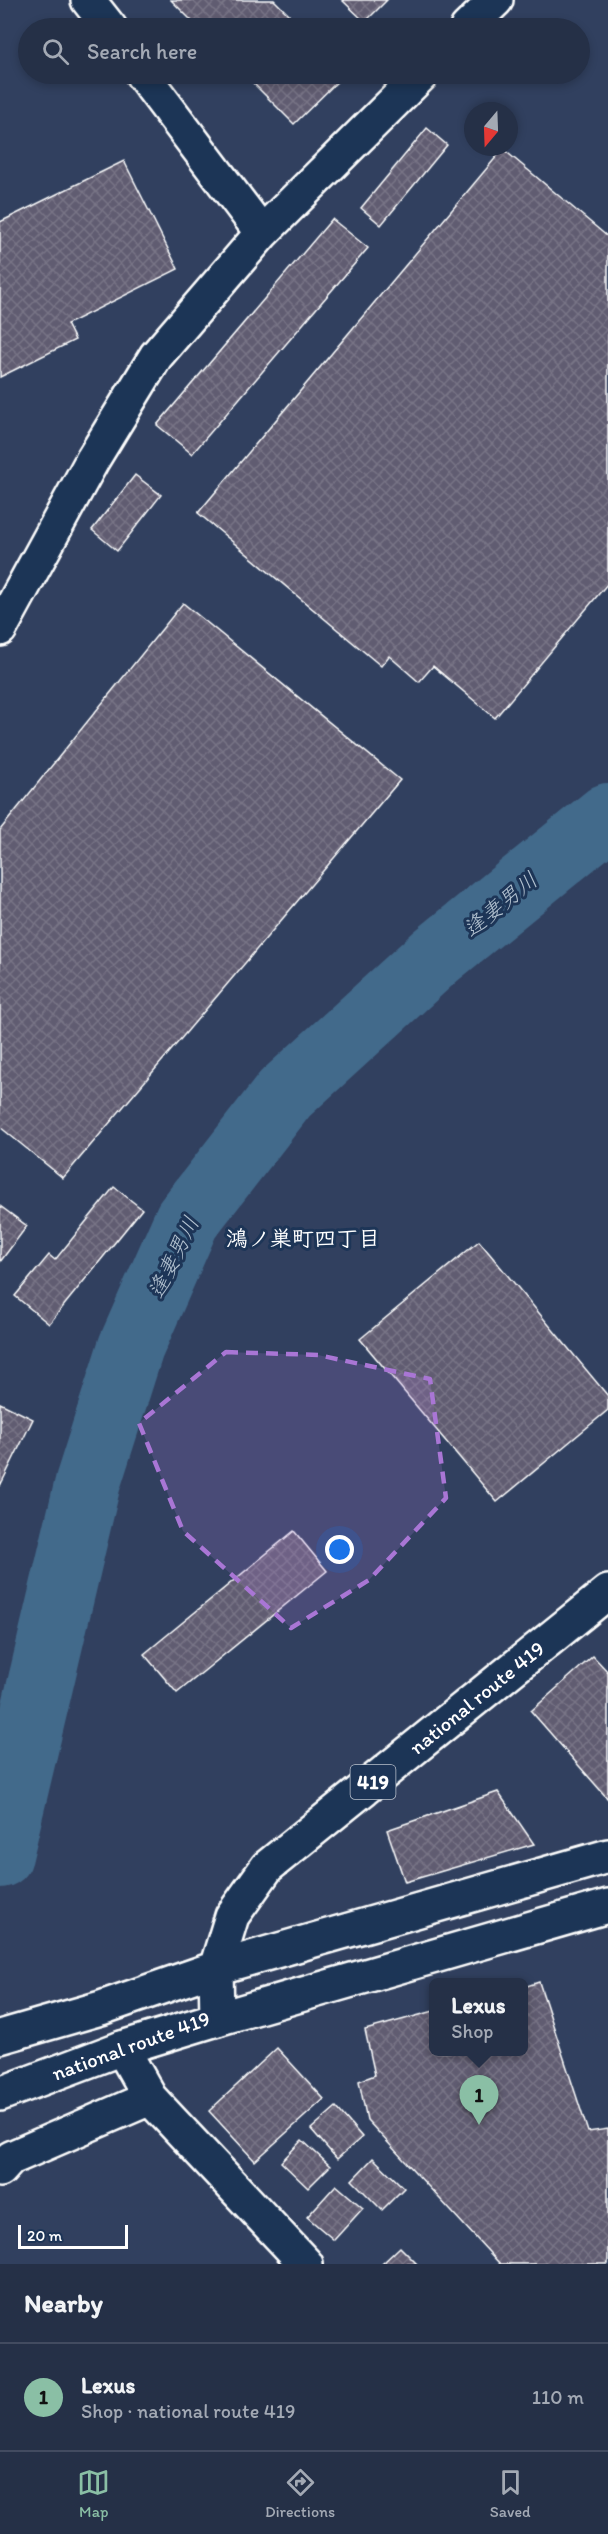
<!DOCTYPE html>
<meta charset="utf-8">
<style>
:root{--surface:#253047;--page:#2d384e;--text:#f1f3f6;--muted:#a3a9b4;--line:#424b60;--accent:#8abfa5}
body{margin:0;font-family:Itim,"Klee One",sans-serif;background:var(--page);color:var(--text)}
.compass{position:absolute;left:464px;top:102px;width:54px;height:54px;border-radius:50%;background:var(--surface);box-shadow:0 3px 9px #0003;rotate:199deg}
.scale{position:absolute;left:18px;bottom:15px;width:110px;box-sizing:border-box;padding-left:6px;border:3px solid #fff;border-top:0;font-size:16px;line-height:21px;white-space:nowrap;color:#fff;-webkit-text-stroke:4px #1d3557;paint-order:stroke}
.you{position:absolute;left:340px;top:1550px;width:21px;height:21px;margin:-15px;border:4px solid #fff;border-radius:50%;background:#1a73e8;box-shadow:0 0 0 9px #1a73e833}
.badge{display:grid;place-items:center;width:39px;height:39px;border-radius:50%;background:var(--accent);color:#111;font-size:20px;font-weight:700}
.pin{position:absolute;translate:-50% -50px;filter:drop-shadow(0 2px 3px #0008)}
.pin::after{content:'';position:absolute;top:32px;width:21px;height:18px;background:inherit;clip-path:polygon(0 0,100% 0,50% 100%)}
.popup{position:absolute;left:429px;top:1978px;width:99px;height:78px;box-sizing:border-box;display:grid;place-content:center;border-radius:9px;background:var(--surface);filter:drop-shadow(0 2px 4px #0005);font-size:20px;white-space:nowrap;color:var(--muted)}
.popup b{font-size:22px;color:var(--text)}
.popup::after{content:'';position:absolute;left:50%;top:100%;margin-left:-12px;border:12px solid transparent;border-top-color:var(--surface)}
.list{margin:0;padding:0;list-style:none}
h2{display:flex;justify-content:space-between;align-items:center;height:78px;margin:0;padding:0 24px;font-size:26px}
h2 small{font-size:20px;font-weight:400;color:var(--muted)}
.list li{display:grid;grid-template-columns:39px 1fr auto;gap:18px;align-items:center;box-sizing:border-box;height:108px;padding:0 24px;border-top:2px solid var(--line)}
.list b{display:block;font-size:22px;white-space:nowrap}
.list p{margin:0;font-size:20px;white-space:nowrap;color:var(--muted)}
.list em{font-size:20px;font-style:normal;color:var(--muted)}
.icon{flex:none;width:33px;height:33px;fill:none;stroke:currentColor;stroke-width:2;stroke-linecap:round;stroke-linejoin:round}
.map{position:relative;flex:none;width:608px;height:2264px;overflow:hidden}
.search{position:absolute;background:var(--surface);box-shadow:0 3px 9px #0003;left:18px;right:18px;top:18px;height:66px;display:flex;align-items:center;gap:15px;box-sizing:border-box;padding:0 21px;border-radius:33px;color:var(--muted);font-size:22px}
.sheet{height:186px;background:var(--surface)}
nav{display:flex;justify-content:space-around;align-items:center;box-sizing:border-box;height:84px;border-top:2px solid var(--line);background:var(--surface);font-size:16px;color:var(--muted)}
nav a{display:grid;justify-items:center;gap:3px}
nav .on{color:var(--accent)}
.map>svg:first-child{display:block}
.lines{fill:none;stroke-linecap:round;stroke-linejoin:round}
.river{stroke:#436a8b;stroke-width:66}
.building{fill:url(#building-cross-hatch);stroke:#fff;stroke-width:1.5}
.street-casing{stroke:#fff;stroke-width:38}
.secondary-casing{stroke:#fff;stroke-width:38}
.highway-casing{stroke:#fff;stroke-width:38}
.street{stroke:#1d3557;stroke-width:33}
.secondary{stroke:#1d3557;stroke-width:33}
.highway{stroke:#1d3557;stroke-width:33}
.marked{fill:#a976d5;fill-opacity:0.2;stroke:#a976d5;stroke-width:4.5;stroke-dasharray:12 8;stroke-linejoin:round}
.labels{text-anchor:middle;stroke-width:6;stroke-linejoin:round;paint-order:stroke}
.shield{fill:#1d3557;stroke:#bbc2cd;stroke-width:1.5}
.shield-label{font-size:20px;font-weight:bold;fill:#fff}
.street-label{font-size:21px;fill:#fff;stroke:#1d3557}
.water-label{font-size:22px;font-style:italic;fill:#b4c3d1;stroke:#1d3557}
.neighbourhood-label{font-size:22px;font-weight:bold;fill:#fff;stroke:#1d3557}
</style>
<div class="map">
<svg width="608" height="2264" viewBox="0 0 608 2264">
<defs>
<pattern id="building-cross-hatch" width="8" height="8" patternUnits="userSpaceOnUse" patternTransform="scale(1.5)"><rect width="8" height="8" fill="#605b71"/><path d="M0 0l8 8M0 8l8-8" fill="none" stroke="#787486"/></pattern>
</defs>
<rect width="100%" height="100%" fill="#31405f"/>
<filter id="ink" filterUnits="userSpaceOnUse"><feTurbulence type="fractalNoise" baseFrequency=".0167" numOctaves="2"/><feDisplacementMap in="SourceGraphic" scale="12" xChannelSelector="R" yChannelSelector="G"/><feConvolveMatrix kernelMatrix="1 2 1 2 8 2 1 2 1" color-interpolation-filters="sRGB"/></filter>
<g filter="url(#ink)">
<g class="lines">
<path class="river" d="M0 1855 88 1482 131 1347 187 1220 285 1094 436 956 608 816"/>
</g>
<path class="building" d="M171 0H274L302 28H199Z
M342 0H387L365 22Z
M244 74H345L294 124Z
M427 128 447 145 381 225 361 208Z
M503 149 608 237V583L495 718 433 666 419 682 389 656 381 666 198 513Z
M124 161 178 269 67 324 75 340 0 377V222Z
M332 219 368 248 192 454 157 425Z
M135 475 161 495 117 551 92 530Z
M183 603 400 780 63 1178 0 1127V830Z
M114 1187 142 1209 49 1324 15 1296 49 1255 55 1260Z
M0 1206 27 1226 0 1262Z
M479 1241 608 1396V1410L497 1502 360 1339Z
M0 1403 33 1419 0 1486Z
M294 1531 327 1571 177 1693 144 1654Z
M593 1656 608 1672V1799L531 1711Z
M498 1792 534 1844 405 1882 387 1830Z
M539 1982 588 2132 608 2129V2264H500L367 2120 359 2081 375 2075 365 2030 434 2011V2052H524V1987Z
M277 2048 324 2099 255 2161 209 2111Z
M336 2107 362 2137 337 2159 311 2129Z
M302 2140 330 2166 308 2188 281 2162Z
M373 2158 404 2188 382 2210 352 2180Z
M336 2185 363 2208 334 2240 307 2217Z
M400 2247 417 2264H382Z"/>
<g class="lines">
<g class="street-casing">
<path id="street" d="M88 0 110 28
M467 28 496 0
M142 74 262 233
M0 629 93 459 156 356 262 233 422 74
M150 2098 306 2264
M0 2170 11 2158 150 2098 122 2048"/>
</g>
<g class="secondary-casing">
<path id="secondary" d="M216 1968 608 1856
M217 2019 608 1906"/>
</g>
<g class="highway-casing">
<path id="highway" d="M0 2037 101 2008 216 1968
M0 2094 122 2048 217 2019 216 1968 232 1916 267 1867 608 1592"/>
</g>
<use href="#street" class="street"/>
<use href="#secondary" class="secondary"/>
<use href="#highway" class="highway"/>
</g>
</g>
<path class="marked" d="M226 1352 318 1355 430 1379 446 1498 369 1580 291 1628 183 1531 139 1423Z"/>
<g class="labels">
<rect class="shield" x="350.5" y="1765" width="45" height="34" rx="4.5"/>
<g class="shield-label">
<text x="373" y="1789">419</text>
</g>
<g class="street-label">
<text transform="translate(477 1698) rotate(-39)" y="7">national route 419</text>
<text transform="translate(131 2046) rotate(-20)" y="7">national route 419</text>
</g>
<g class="water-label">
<text transform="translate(500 904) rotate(-39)" y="8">逢妻男川</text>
<text transform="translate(173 1257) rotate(-64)" y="8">逢妻男川</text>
</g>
<g class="neighbourhood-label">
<text x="303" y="1246">鴻ノ巣町四丁目</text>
</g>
</g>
</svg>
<svg class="compass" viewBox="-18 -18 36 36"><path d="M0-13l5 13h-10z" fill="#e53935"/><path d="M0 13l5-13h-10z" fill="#a3a9b4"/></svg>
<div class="scale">20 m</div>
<div class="you"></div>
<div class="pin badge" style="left:479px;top:2125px">1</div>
<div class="popup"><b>Lexus</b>Shop</div>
<div class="search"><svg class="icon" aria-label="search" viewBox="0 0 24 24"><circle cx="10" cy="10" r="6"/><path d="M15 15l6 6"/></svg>Search here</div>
</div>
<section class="sheet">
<h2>Nearby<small></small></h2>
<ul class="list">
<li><span class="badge">1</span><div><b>Lexus</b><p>Shop · national route 419</p></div><em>110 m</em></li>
</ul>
</section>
<nav>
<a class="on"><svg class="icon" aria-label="map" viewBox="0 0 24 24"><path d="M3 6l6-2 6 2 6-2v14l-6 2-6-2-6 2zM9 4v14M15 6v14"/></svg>Map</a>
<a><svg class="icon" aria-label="directions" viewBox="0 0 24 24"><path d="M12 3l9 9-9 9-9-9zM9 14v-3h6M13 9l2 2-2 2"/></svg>Directions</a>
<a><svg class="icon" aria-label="saved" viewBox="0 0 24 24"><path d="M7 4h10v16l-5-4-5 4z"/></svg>Saved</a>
</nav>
